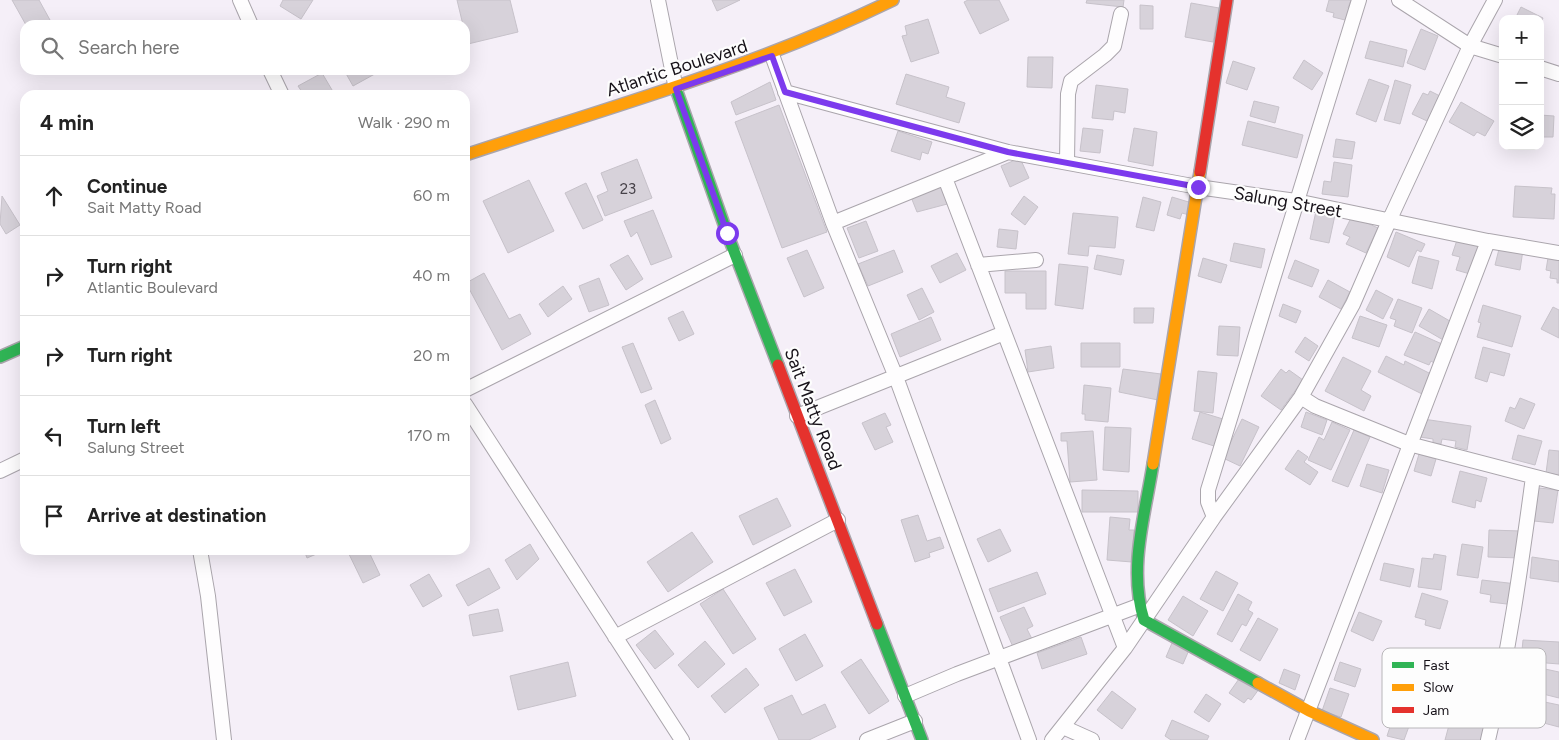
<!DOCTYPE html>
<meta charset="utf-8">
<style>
:root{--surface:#fff;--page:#f6f6f6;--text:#222;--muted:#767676;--line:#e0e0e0}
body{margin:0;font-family:Figtree,sans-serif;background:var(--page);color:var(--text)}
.controls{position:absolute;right:15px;top:15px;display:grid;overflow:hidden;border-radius:10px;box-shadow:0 5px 20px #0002}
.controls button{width:45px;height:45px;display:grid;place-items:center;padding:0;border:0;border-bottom:1px solid var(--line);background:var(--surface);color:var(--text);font:25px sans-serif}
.stop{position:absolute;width:15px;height:15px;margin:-11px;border:4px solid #7c3aed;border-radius:50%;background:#fff}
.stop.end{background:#7c3aed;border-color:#fff;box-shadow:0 1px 5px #0008}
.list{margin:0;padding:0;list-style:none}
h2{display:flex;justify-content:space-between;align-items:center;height:65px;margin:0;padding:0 20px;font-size:21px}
h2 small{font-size:16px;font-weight:400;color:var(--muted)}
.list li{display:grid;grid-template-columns:32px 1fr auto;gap:15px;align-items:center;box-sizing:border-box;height:80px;padding:0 20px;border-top:1px solid var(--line)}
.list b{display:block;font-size:19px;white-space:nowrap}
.list p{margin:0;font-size:16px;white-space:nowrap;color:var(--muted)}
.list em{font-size:16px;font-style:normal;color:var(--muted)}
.icon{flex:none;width:28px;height:28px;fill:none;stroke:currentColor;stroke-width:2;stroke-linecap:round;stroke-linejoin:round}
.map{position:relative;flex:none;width:1559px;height:740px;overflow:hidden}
.search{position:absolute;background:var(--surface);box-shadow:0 5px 20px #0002;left:20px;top:20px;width:450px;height:55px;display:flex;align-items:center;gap:12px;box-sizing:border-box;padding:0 18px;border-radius:15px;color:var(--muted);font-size:19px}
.panel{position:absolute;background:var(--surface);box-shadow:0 5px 20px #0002;left:20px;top:90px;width:450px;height:465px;border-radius:15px}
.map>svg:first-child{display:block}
.building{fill:#d7d2da;stroke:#c7c2ca}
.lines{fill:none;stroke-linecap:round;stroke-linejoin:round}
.street-casing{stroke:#aaa5ac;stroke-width:16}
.fast-casing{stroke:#aaa5ac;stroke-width:14}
.slow-casing{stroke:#aaa5ac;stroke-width:14}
.jam-casing{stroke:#aaa5ac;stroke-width:14}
.street{stroke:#fefdfe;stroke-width:14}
.fast{stroke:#30b455;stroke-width:11}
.slow{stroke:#ff9f0a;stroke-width:11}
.jam{stroke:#e5322d;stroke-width:11}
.route{stroke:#7c3aed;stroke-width:6}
.labels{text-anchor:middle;stroke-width:4.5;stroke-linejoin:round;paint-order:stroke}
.number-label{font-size:15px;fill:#474249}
.street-label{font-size:18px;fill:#171219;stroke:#fdfdfd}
.key{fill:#fdfdfd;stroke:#b8b6b9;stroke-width:1}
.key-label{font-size:14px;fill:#171219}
</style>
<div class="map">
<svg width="1559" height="740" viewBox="0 0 1559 740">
<rect width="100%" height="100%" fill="#f5eff8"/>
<path class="building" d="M12 0H39L50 20 41 25H26Z
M283 0H313L301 19 280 6Z
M457 0H510L518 32 468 44 465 25H463Z
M712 0H740L717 11Z
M968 0H999L1009 20 980 34 964 2Z
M1087 0H1124L1123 7 1086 3Z
M1329 0H1351L1348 8 1352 10 1349 21 1333 17 1334 13 1326 11Z
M1191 3 1219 8 1213 42 1185 37Z
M1140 5 1153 6V29H1140Z
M1521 7 1543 18 1540 24V19H1515Z
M928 19 939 53 911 62 902 36 907 35 905 26Z
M1421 29 1438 36 1425 70 1407 63Z
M1370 41 1407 50 1403 67 1365 58Z
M1028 57H1053L1052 88 1027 87Z
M1304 60 1323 73 1312 90 1293 78Z
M1233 61 1255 68 1247 90 1226 83Z
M344 70H382L353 86Z
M322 73 335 95H304L298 86Z
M906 74 949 87 946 97 965 103 959 123 896 104Z
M1369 79 1389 86 1376 122 1356 114Z
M1395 80 1411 85 1400 124 1384 120Z
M770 82 776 100 736 115 731 102Z
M1096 85 1128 89 1125 113 1114 111 1113 120 1092 118Z
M1430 91 1440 96 1427 121 1412 114 1423 93 1428 95Z
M1254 101 1279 107 1275 123 1250 116Z
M1461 102 1494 121 1485 136 1477 132 1474 136 1449 122Z
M779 105 827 232 782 248 735 122Z
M1540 115 1554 116 1553 137H1540Z
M1248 121 1303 135 1297 158 1242 145Z
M1083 128 1103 130 1100 153 1080 151Z
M1134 128 1157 132 1153 166 1128 161Z
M898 131 932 142 928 154 922 152 920 160 891 151Z
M1336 139 1355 142 1352 159 1333 157Z
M1020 158 1029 178 1010 187 1001 166Z
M637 159 652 198 605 216 597 196 608 191 601 173Z
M1334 162 1352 165 1348 197 1322 194 1324 181 1331 182Z
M529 180 554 231 508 253 483 201Z
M586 183 603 220 583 229 565 193Z
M945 185 951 203 917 212 911 197Z
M1515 186 1552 188 1551 194H1555L1554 219 1513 217Z
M2 196 20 225 6 234 0 224Z
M1024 196 1038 207 1025 225 1011 214Z
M1143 197 1161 202 1154 231 1136 227Z
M1172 197 1192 203 1189 215 1182 213 1180 219 1167 215Z
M653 210 672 257 651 265 637 232 631 237 624 221Z
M1316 211 1335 215 1329 243 1310 239Z
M1073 213 1118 217 1115 248 1089 246 1088 256 1068 254Z
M1352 216 1378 228 1366 253 1346 244 1350 237 1343 234Z
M866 221 878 251 859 258 847 228Z
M999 229 1018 231 1016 249 997 247Z
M1396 232 1425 244 1421 252 1417 250 1409 267 1387 257Z
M1458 237 1484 246 1470 274 1456 270 1460 257 1452 255Z
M1234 243 1265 249 1261 268 1230 261Z
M1500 245 1523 250 1520 270 1495 265Z
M807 250 824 288 804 297 787 258Z
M894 250 903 272 868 286 858 264Z
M1549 252 1559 253V283H1557V279L1550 278 1551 271 1546 270Z
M957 253 966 270 940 283 931 266Z
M628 255 643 279 626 290 610 265Z
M1097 255 1124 260 1121 275 1094 269Z
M1419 256 1439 261 1432 289 1412 283Z
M1203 258 1227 265 1221 283 1198 276Z
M1295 260 1319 270 1312 287 1288 278Z
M1059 264 1088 267 1083 309 1055 305Z
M1005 271H1046V309H1026V293H1005Z
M484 273 509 319 520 314 531 334 502 350 466 283Z
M599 278 609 305 589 312 579 286Z
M1328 280 1350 292 1341 309 1319 297Z
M563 286 572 299 548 317 539 304Z
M922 288 934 312 919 320 907 295Z
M1376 290 1393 299 1383 319 1366 310Z
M1398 299 1422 308 1412 333 1394 326 1396 320 1390 318Z
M1283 304 1301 311 1296 323 1279 316Z
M1483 305 1521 316 1512 347 1477 337 1481 323 1478 322Z
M1553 307 1559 310V338L1541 329Z
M1134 308H1154L1153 323H1134Z
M1429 309 1455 324 1445 341 1419 326Z
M683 311 694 334 679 341 668 318Z
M1360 316 1387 325 1379 347 1352 338Z
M931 317 941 340 900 357 891 334Z
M1219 326 1240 327 1238 356 1217 355Z
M1415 332 1442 344 1434 363 1431 361 1429 365 1404 355Z
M1305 337 1318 346 1309 361 1295 352Z
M633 343 652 389 641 393 622 347Z
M1081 343H1120V367H1081Z
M1051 346 1054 368 1028 372 1025 350Z
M1483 347 1510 354 1504 376 1490 372 1487 382 1475 378Z
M1386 356 1404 365 1405 361 1433 375 1422 394 1378 372Z
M1343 357 1371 371 1361 390 1371 396 1364 411 1325 391Z
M1123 369 1161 374 1158 400 1119 392Z
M1281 369 1286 373 1289 370 1303 380 1281 410 1261 396Z
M1198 371 1217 373 1213 413 1194 411Z
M1084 385 1111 388 1108 422 1085 420V414H1082Z
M1520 398 1535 404 1524 429 1505 421 1510 407 1515 409Z
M655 400 671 439 661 444 645 405Z
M1200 412 1223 419 1214 446 1192 439Z
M1306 412 1327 420 1322 435 1301 427Z
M885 413 891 425 886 427 893 442 875 450 862 423Z
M1242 419 1259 427 1240 466 1223 458Z
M1423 419 1471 426 1467 450 1455 447 1456 441 1442 439 1441 444 1433 443V439L1420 437Z
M1332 422 1350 430 1331 470 1308 460 1319 437 1324 440Z
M1105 427 1131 428 1129 472 1103 470Z
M1354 430 1370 437 1348 487 1332 481Z
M1093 431 1097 480 1070 482 1067 441H1061V433Z
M1518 435 1542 441 1535 465 1512 459Z
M1298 450 1308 457 1304 462 1318 472 1310 485 1285 469Z
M1549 450 1559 451V475L1546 473Z
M1419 454 1436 459 1431 476 1414 471Z
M1367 464 1389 470 1382 493 1360 486Z
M1460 471 1487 478 1481 502 1476 500 1475 508 1452 502Z
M1539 488 1558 490 1553 523 1534 521Z
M1082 490 1138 491V512H1082Z
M777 498 791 526 753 545 739 516Z
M918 515 927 541 940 537 944 548 929 553 930 557 915 562 901 520Z
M1110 517 1130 519 1129 530H1134L1132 562 1107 560Z
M1000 529 1011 551 988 562 977 539Z
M1489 530 1521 531V558L1488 557Z
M692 532 713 562 668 592 647 562Z
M530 544 539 559 517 580 505 560Z
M1462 544 1483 547 1478 578 1457 575Z
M304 550H326L307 558Z
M347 550H368L380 575 363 583Z
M1434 554 1446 556 1441 590 1418 587 1422 558 1433 559Z
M1532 557 1559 561V582L1530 578Z
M1384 563 1414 569 1410 587 1380 580Z
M489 568 500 588 468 606 456 585Z
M795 569 812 602 784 616 766 583Z
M1216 571 1238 583 1223 611 1200 599Z
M1037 572 1046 594 998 612 989 589Z
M429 574 442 596 423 607 410 585Z
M1482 580 1517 584 1515 605 1490 602 1491 595 1480 593Z
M723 589 756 639 733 654 700 604Z
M1422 593 1448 601 1440 629 1425 625 1426 620 1415 617Z
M1238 594 1252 602 1248 610 1253 613 1246 626 1242 624 1232 642 1217 634Z
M1183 596 1208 611 1193 636 1168 620Z
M1024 607 1033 626 1027 629 1032 639 1013 647 1000 617Z
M498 609 503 631 473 636 469 615Z
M1359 612 1382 621 1373 641 1351 631Z
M1258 618 1278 629 1260 661 1240 650Z
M655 630 674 654 655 669 636 645Z
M805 634 823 666 796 681 779 649Z
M1081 637 1087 654 1042 669 1037 653Z
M1523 640 1559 642V664L1521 661Z
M705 641 725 664 698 688 678 665Z
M1172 643 1189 650 1183 664 1166 657Z
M861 659 889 701 869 714 841 672Z
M568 662 576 696 518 710 510 676Z
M1340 662 1361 669 1355 687 1334 680Z
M746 668 759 685 725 713 711 696Z
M1284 669 1300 675 1295 690 1279 683Z
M1545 669 1559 672V698L1539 693Z
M1241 676 1259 689 1251 700 1248 698 1244 703 1229 693Z
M1330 688 1349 694 1341 717 1322 711Z
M1112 691 1136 709 1122 729 1097 710Z
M1206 694 1221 704 1209 722 1194 712Z
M792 695 802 715 825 704 836 727 809 740H779L764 708Z
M1540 701 1559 705V727L1536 721Z
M1395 712 1412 718 1404 740 1387 736Z
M1452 714 1491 723 1487 740H1445Z
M1172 720 1209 736 1207 740H1171L1165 736Z"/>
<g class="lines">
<g class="street-casing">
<path id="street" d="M240 0 251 25
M658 0 676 89
M1399 0 1470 46 1503 56
M772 55 833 223 896 377 1029 740
M1540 68 1559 74
M270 70 282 95
M785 92 1008 152 1198 187 1296 201 1488 241 1559 253
M1067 162 1068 94 1071 81 1105 55 1114 46 1121 14
M945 178 1125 648
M833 223 1008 152
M978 265 1036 260
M465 390 735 255
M1301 397 1315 406 1409 444 1559 483
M465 404 682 740
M797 416 1004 333
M0 471 25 459
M1214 517 1208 502V490L1359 0
M200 550 208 596 224 740
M615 637 838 520
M905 696 957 674 1138 606
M1063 727 1092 740
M867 740 915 721
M1052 740 1125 648 1214 517 1301 397 1353 304 1389 221 1470 46 1495 0
M1297 740 1488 241
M1488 740C1509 653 1521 566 1533 477"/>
</g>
<g class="fast-casing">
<path id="fast" d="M676 89 727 233 778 365
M0 357 25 346
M1153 464C1145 515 1128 569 1144 620L1258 683
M877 624 922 740"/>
</g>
<g class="slow-casing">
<path id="slow" d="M465 155C609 107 756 67 893 0
M1153 464 1200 172
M1258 683 1309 711 1373 740"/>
</g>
<g class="jam-casing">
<path id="jam" d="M1200 172 1227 0
M778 365 877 624"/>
</g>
<use href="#street" class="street"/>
<use href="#fast" class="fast"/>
<use href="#slow" class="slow"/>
<use href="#jam" class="jam"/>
</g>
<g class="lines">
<path class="route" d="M727 233 676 89 772 56 785 92 1008 152 1198 187"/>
</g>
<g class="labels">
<g class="number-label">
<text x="628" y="194">23</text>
</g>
<g class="street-label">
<text transform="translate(677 68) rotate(-18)" y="6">Atlantic Boulevard</text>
<text transform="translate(1288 202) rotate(10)" y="6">Salung Street</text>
<text transform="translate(813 409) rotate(69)" y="6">Sait Matty Road</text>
</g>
</g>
<rect x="1382" y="648" width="164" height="80" rx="8" class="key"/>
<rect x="1392" y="662" width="22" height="6" fill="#30b455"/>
<rect x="1392" y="684" width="22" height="7" fill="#ff9f0a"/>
<rect x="1392" y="707" width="22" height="6" fill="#e5322d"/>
<g class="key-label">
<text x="1423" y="670">Fast</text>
<text x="1423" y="692">Slow</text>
<text x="1423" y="715">Jam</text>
</g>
</svg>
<div class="controls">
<button>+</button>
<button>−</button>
<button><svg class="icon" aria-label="layers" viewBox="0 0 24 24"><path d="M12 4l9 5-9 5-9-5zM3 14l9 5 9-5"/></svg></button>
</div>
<div class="stop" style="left:727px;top:233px"></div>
<div class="stop end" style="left:1198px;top:187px"></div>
<div class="search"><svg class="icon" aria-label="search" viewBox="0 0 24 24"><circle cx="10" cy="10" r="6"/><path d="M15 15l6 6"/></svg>Search here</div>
<section class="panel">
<h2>4 min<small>Walk · 290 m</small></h2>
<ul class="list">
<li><svg class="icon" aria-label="ahead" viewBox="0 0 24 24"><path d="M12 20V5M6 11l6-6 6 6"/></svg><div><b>Continue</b><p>Sait Matty Road</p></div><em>60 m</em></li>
<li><svg class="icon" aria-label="right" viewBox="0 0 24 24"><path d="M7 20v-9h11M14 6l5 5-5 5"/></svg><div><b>Turn right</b><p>Atlantic Boulevard</p></div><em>40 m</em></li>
<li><svg class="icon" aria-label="right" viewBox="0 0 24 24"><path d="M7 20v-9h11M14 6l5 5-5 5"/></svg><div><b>Turn right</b></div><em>20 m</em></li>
<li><svg class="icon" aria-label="left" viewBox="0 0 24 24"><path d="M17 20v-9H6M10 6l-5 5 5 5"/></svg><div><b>Turn left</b><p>Salung Street</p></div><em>170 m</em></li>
<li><svg class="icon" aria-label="arrive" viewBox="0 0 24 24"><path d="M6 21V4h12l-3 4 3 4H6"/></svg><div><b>Arrive at destination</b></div></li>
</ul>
</section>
</div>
